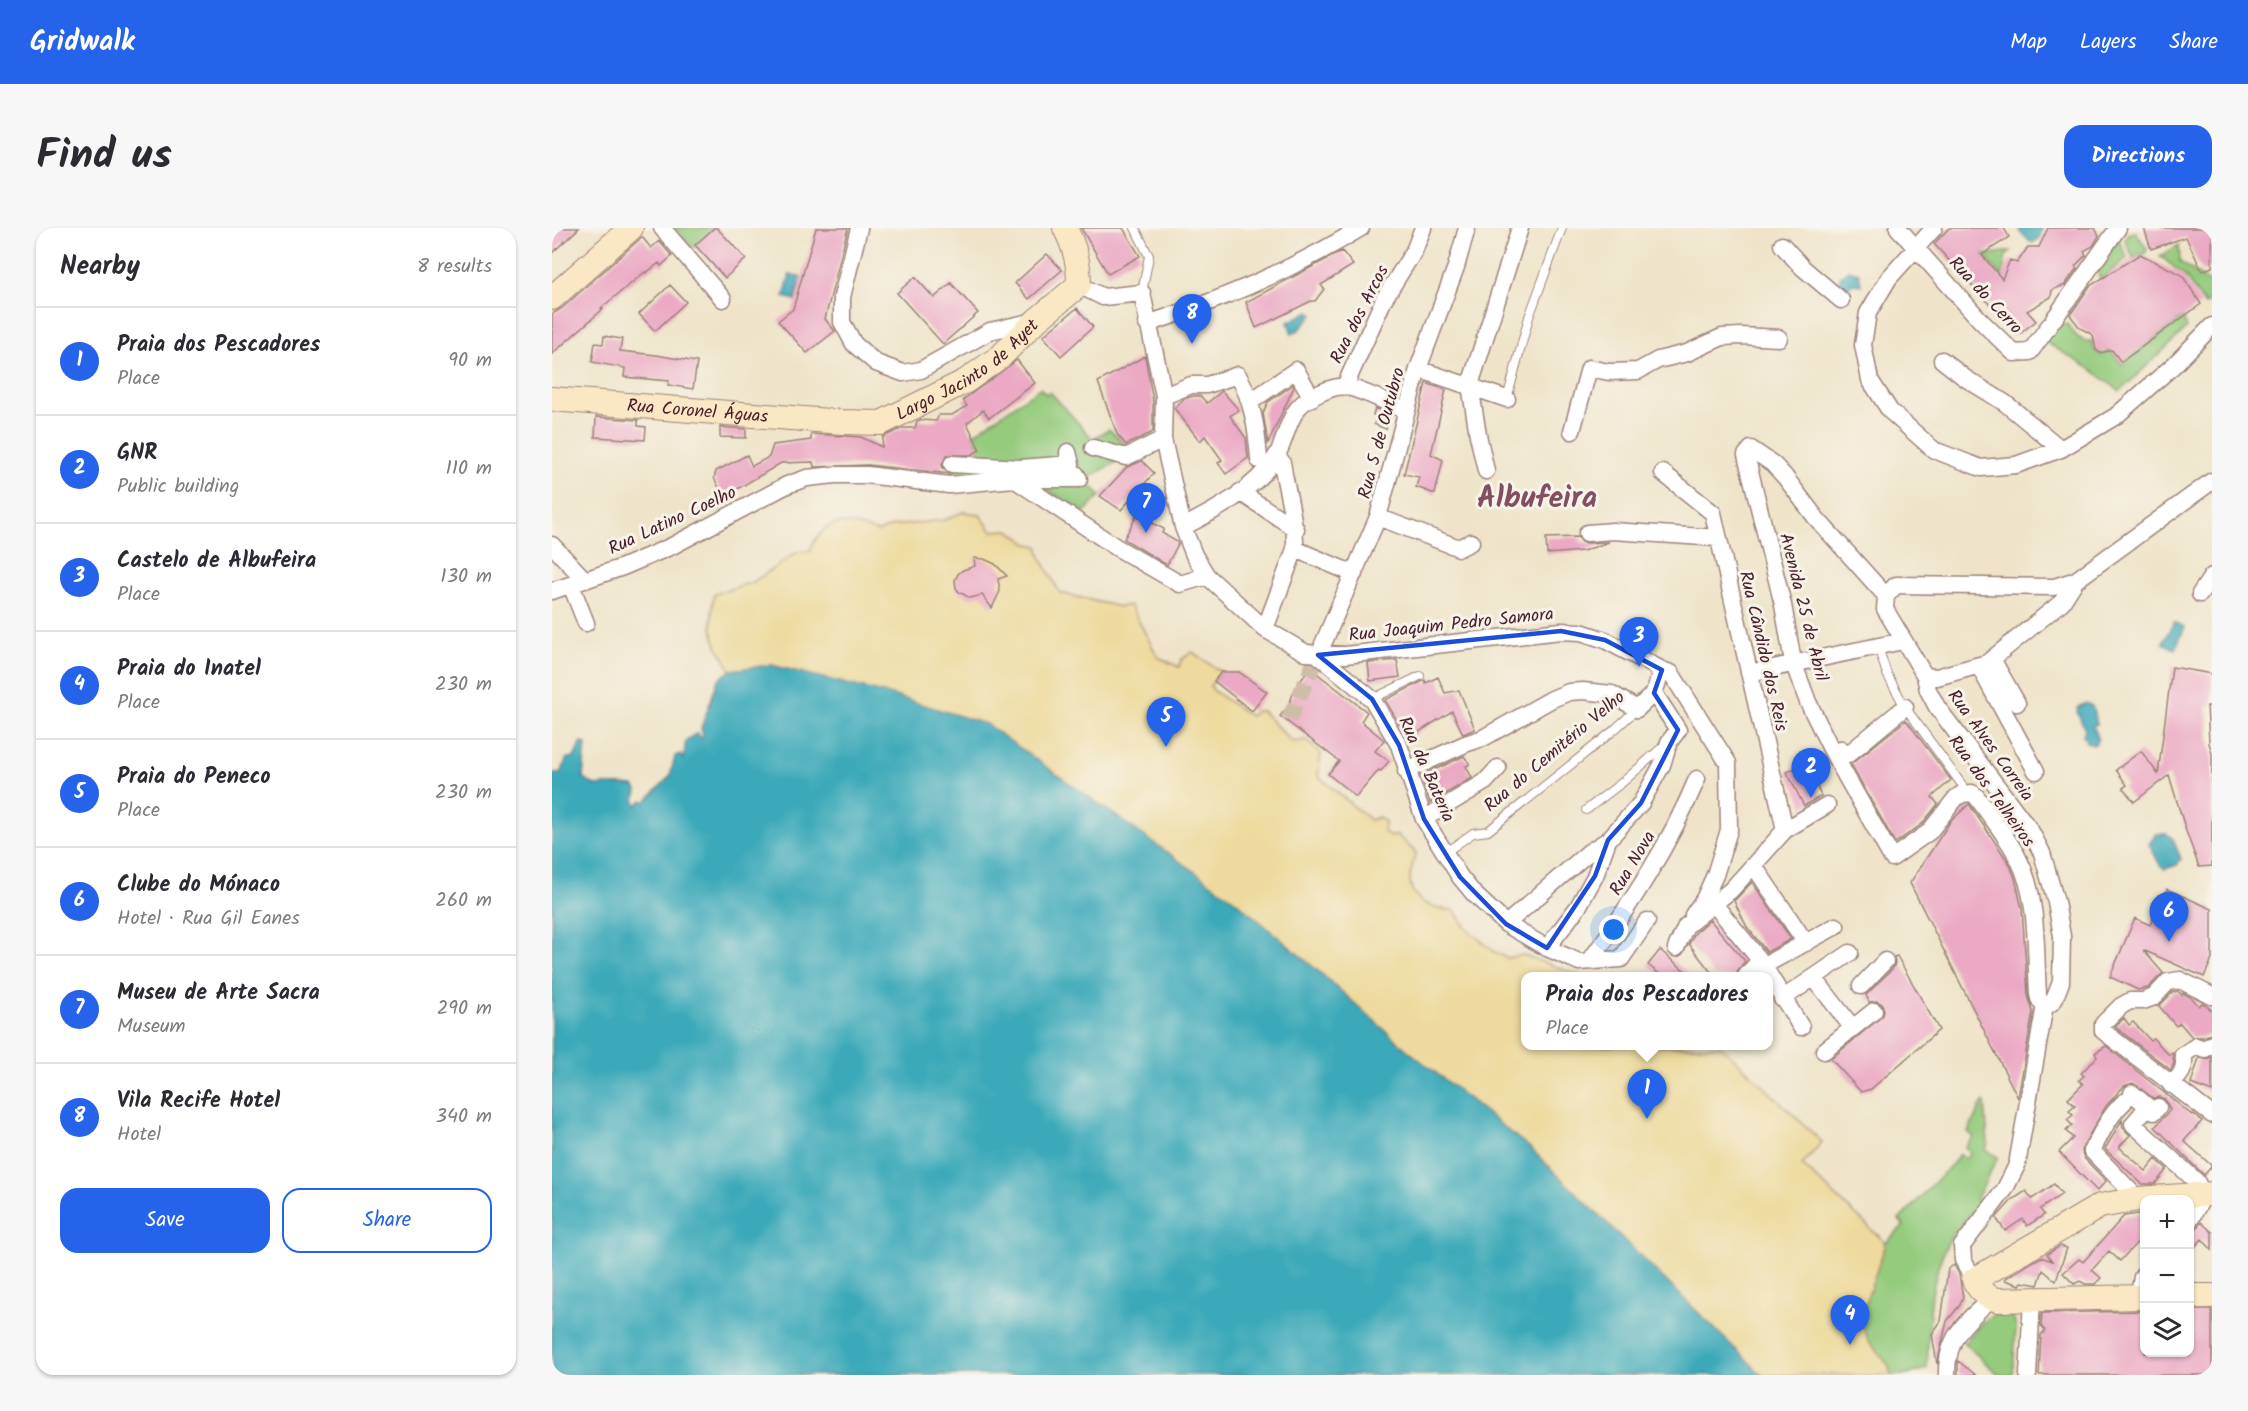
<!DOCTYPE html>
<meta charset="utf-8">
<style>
:root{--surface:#fff;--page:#f7f7f7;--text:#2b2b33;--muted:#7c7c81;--line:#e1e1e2;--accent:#2563eb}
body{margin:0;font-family:Kalam,sans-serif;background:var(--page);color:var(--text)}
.controls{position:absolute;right:18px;bottom:18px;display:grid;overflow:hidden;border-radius:12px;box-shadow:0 2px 4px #0004}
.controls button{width:54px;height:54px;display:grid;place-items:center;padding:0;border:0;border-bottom:2px solid var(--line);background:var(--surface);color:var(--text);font:30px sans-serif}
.you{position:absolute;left:1062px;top:702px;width:21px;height:21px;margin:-15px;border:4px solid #fff;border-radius:50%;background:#1a73e8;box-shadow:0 0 0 9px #1a73e833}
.badge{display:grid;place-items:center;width:39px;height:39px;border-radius:50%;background:var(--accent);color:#fff;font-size:20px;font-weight:700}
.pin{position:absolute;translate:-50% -50px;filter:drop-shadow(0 2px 3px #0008)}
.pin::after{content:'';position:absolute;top:32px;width:21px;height:18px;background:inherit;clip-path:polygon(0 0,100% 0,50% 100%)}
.popup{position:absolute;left:969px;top:744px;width:252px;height:78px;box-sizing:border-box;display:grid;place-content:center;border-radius:12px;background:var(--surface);filter:drop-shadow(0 2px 4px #0005);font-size:20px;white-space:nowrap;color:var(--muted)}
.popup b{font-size:22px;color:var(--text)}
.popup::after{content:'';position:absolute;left:50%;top:100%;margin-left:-12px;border:12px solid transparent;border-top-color:var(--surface)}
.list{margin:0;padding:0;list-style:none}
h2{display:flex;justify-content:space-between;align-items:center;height:78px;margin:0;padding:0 24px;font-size:26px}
h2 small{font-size:20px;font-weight:400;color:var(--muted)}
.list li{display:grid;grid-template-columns:39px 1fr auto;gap:18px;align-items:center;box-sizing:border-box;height:108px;padding:0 24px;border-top:2px solid var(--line)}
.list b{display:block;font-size:22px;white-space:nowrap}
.list p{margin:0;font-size:20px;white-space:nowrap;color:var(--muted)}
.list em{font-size:20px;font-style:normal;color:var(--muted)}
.actions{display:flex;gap:12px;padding:18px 24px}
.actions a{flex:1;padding:14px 0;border:2px solid var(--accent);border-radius:18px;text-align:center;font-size:21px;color:var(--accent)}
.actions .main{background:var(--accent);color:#fff}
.icon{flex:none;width:33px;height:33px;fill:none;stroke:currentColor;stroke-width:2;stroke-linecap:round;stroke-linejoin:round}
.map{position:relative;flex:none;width:1660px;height:1147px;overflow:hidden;border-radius:18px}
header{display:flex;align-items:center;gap:36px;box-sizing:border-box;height:84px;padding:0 30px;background:var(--accent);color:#fff}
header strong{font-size:28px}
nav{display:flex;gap:33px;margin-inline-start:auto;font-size:21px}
.intro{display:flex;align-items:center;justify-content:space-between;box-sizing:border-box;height:144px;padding:0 36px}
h1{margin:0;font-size:42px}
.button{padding:15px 27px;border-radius:18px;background:var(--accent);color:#fff;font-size:21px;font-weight:700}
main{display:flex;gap:36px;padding:0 36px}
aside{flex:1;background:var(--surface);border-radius:18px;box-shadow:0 2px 4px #0004}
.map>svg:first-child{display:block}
.green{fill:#94cb7d;stroke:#6f7554;stroke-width:1.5}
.sand{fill:#eeda9e;stroke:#9c7c64;stroke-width:1.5}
.water{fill:#3ba9b9;stroke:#426472;stroke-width:1.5}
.building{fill:#eba9c4}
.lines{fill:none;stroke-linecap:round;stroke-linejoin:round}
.street-tunnel{stroke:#cebda9;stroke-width:16;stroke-dasharray:16 8;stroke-linecap:butt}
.lane-casing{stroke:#9c827a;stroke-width:10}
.street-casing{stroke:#9c827a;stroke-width:19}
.secondary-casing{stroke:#9c827a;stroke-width:26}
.lane{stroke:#fff;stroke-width:8}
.street{stroke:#fff;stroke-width:16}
.secondary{stroke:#fae7c3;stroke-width:24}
.marked{fill:none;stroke:#1d4ed8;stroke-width:4.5;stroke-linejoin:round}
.labels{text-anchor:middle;stroke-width:6;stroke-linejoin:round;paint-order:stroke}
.street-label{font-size:18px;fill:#4a1f2b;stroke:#f7f3e8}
.town-label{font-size:30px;font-weight:bold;fill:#824f61;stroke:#f7f3e8}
</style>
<header>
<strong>Gridwalk</strong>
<nav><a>Map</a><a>Layers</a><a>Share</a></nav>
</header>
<div class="intro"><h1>Find us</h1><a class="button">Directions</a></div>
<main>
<aside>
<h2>Nearby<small>8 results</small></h2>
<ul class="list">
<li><span class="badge">1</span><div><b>Praia dos Pescadores</b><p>Place</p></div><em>90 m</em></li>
<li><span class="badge">2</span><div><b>GNR</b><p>Public building</p></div><em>110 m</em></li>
<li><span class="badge">3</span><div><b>Castelo de Albufeira</b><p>Place</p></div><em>130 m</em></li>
<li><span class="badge">4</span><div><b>Praia do Inatel</b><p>Place</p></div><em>230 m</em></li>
<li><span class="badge">5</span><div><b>Praia do Peneco</b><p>Place</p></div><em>230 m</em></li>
<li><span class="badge">6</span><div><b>Clube do Mónaco</b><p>Hotel · Rua Gil Eanes</p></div><em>260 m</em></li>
<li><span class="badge">7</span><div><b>Museu de Arte Sacra</b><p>Museum</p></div><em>290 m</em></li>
<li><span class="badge">8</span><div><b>Vila Recife Hotel</b><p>Hotel</p></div><em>340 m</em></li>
</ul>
<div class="actions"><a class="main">Save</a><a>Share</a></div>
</aside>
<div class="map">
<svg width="1660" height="1147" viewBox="0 0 1660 1147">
<rect width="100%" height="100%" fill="#f7f3e8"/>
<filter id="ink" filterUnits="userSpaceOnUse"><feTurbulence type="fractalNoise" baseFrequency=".0167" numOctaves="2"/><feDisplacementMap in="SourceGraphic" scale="12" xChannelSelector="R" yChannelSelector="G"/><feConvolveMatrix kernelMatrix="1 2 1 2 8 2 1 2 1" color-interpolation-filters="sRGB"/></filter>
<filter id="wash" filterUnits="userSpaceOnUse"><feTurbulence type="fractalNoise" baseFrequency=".008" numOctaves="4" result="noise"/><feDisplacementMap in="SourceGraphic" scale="24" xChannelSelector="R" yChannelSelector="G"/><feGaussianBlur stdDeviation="1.35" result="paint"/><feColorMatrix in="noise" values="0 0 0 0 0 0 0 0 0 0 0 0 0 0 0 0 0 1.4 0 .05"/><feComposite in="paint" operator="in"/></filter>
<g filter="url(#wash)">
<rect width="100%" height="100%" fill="#efe4c9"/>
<path class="green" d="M123 0H162L141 20Z
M1584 4 1595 21 1593 26H1588L1581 30 1573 12 1575 6Z
M1566 11 1575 30 1550 50 1547 49 1544 37Z
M1627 17 1628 34 1660 56V72L1653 77 1632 47 1608 28Z
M1459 23 1454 28 1450 48 1431 27Z
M1631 89 1635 100 1568 163 1537 140 1490 112 1504 94 1515 96C1522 105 1527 115 1540 113L1542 122 1549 127 1558 123 1570 136Z
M488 160 494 166 498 164 541 211 557 201 581 224 531 253 541 260 548 268 532 284 464 243 398 250 401 237 428 222 420 207Z
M1431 874 1433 875 1436 916 1433 922 1446 929 1424 972 1428 975C1418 987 1406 998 1398 1011 1376 1049 1377 1098 1375 1140L1355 1147H1338L1337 1138 1316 1112 1308 1091 1334 1015 1352 997 1347 992 1402 934 1407 926 1414 931 1419 925 1413 919 1422 909 1416 904Z
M1448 1085 1461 1089 1464 1099 1461 1147H1447L1412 1115C1422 1104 1433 1087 1448 1085Z"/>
<path class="sand" d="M411 284 427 286 440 303 457 302 476 316 486 318 489 330 508 365 568 379 578 377 606 429 627 439 629 432 640 424 669 444 658 458 663 464 698 488 704 483H710L738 512 745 514 753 512 769 525 766 548 818 592 827 589 833 594 832 604 839 609 845 607 864 625C862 633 857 645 858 653 860 675 884 682 902 682L914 700 941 723 954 730 971 727 1031 748H974V818H1169L1270 914 1250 937 1334 1015 1308 1091 1316 1112 1337 1138 1338 1147H1210L977 919 854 821 772 748 680 670 343 468 219 437 179 442C159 411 157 402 162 366L201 354 246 324 259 323C259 315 264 312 268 306 284 287 306 298 326 304L341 298 392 292Z"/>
<path class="water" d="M1467 0H1490L1487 11 1480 15 1468 4Z
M1297 42 1307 45 1309 57 1301 56 1293 62 1288 56V48Z
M238 46 249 49 243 72 232 69Z
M758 83 761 87 748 101 740 106 736 94Z
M1622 394 1633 399 1623 421 1611 415Z
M219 437 343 468 434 496 680 670 772 748 854 821 977 919 1210 1147H0V546L9 545 15 530H22L29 514 34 516 31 550 44 558C54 556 72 557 82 558L85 562 83 574 85 577 90 572 93 574 118 548 123 528 128 526 131 531C136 515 127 515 146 505L148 510 151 508 149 500 166 452 179 442Z
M1534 475 1540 478 1545 496 1540 498 1545 506 1546 511 1542 517 1534 514 1531 507 1533 501 1525 484 1526 479Z
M1604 606H1615L1621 611 1629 631 1625 637 1613 641 1608 637 1597 616Z"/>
<g id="blocks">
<path class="building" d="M0 0H27L0 25Z
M162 0H165L194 31 173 50 143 17Z
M264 0H296L273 91 283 103 255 125 226 93 241 81Z
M529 0H571L588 28 556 46Z
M1397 0H1452L1457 9 1430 27 1450 51 1458 32 1465 35 1476 19H1487L1496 0H1543L1547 8 1541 18 1532 23 1534 27 1523 38 1525 40 1513 57 1500 62 1499 69 1475 83 1484 93 1466 107 1382 16Z
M1592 0H1660V39L1650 43 1634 9 1599 21Z
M90 9 99 20 107 13 120 28 109 38 107 35 94 45 93 44 49 80 51 81 0 126V86L9 81Z
M790 23 801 37 769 57 772 61 763 73H759L704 100 694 74Z
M495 26 510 42 477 71 463 55Z
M1588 26 1630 47 1649 76 1569 134 1560 122 1548 125 1544 122 1541 107 1528 100 1518 87 1538 58Z
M363 49 382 70 399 55 426 85 391 116 345 65Z
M118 57 134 74 103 103 87 86Z
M525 80 541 99 509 128 491 108Z
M52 108 70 111 68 123 104 127 145 134 141 161 116 157 117 153 72 149 73 140 40 134 43 115 51 116Z
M593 128 601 173V204L574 217 565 206 546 154Z
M465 132 483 155 437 190 431 182 415 195 428 222 419 227H395L390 236 391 241 399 246 316 237 262 239 261 234 229 235 172 269 162 250 164 243 195 227 200 238 217 229 221 217 259 212V206L309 209 330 219 331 209 351 200H363L365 193 368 192 384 193 387 187H400L415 178 411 172Z
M874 155 894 162 879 226 891 232 883 266 864 259 867 249 852 246Z
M741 157 742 159 716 215 711 185 716 174Z
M670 163 687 182 678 188 694 210 696 230 674 246 666 235 670 232 653 208 648 213 622 180 632 171 641 168H648L655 175Z
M823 180 838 187 834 201 822 196 825 188 821 187Z
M44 189 86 192V198L94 199 93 212 43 209Z
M168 199 194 201V210L168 209Z
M590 233 602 245 569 282 548 268 575 239Z
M585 287 612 301 610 305 625 314 626 316 615 337 572 311Z
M1026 309 1030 314 1035 315 1057 314 1031 323 995 326 994 310Z
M422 330 432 331 443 336 455 348 446 351 448 363 440 380 430 367 418 370 407 364 404 360 403 352 406 346 411 342 423 338Z
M845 432 848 449 818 453 816 435Z
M1620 439 1660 446V478H1655L1657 515 1660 526V638L1647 639 1634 603 1617 547 1582 574 1571 560 1575 557 1564 542 1589 523 1606 546Z
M758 440 815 484 809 493 832 512 823 523 837 533 829 543 827 542 804 569 776 546 787 533 728 488 737 477 743 460Z
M669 444H687L715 464 700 483 662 453Z
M886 449 893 465 907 462 923 501 911 506 900 483 856 511 833 472 873 452 874 455Z
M1354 492 1399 552 1380 569 1386 576 1370 596 1343 615 1299 536Z
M912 528 918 536 914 538 920 550 878 575 869 548Z
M1254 535 1269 568 1252 578 1235 544Z
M1417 576 1457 635 1463 650 1470 681 1476 767 1481 784 1466 870 1358 655 1398 594Z
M1200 654 1239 711 1215 724 1195 699 1182 673Z
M1615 661 1660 681V731L1652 749 1591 722 1611 745 1596 760 1586 762 1558 749 1583 690 1598 697Z
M1158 692 1193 733 1186 742 1184 748H1162L1137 716 1143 705Z
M1108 722 1139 748H1110L1096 737Z
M1345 728 1387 802 1319 861 1309 864 1279 831 1331 787 1332 782 1330 776 1325 773 1317 774 1314 767 1341 740 1343 735 1342 729Z
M1626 763 1630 767 1631 765 1640 770 1647 778 1650 775 1654 777 1660 783V806L1651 809H1640L1628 795 1624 798 1607 778 1621 764Z
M1572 790 1577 797 1581 794 1598 812 1601 810 1617 827 1620 824 1622 835 1619 842 1563 799Z
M1554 818 1640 887 1641 886 1650 893 1632 913 1660 938 1652 947 1603 899 1618 882 1613 871 1607 869 1601 870 1581 855 1572 858 1554 878 1531 918 1530 924 1532 930 1554 953 1545 963 1507 924 1521 910 1514 903 1520 897 1515 892 1521 887 1517 883 1523 878 1516 871 1531 856 1527 852 1532 848 1529 845 1545 829 1543 825Z
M1660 829V864L1639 856 1647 830 1654 831Z
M1570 892 1571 900 1578 907 1567 919 1594 943 1604 931 1615 941 1603 956H1590L1553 921Z
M1502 956 1510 966 1488 981 1492 987 1475 998 1471 991 1453 1003 1444 990 1460 972 1474 963 1480 971Z
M1593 985V1006L1568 1033 1557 1023 1540 1042 1549 1050 1543 1056H1533L1528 1053 1522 1056 1511 1045 1527 1031 1531 1034 1572 988Z
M1649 994 1660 1004V1022L1650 1011 1638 1024V1004L1644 1001Z
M1508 1018 1515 1020 1504 1053 1491 1042 1486 1057 1470 1054 1468 1057 1453 1052 1454 1050 1489 1029 1500 1033 1495 1026Z
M1402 1037 1407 1046 1411 1069 1408 1077 1395 1093 1385 1136 1380 1106 1389 1093 1396 1041Z
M1638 1082H1660V1147H1487L1489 1107 1493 1103 1489 1098 1490 1085 1593 1083V1125H1638Z
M1406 1133 1424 1147H1406Z"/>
</g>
</g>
<g filter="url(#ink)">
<use href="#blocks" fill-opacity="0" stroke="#9c827a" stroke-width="1.5"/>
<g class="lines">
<path class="street-tunnel" d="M737 491 771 416"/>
<g class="lane-casing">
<path id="lane" d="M583 0 597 28 590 65
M955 171 977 89 1010 0
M1326 419 1335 446 1353 479 1416 565
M820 471 868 448
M1034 582 1072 553 1114 516
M894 624 921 605 936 603 1061 503 1085 481"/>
</g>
<g class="street-casing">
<path id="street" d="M110 0 171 71
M307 0 290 69V94L302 116 324 135 351 145 369 142 438 103 483 93
M1346 0 1429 93 1462 125 1478 124 1497 98
M1382 0 1337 50 1316 85 1311 117 1318 152 1338 183 1382 222 1429 240 1464 237 1509 221 1564 188 1622 137 1660 98
M1230 17 1251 40 1289 72
M527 57 551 69 590 65 612 168 611 211 631 299 642 327 655 348 713 401 754 425 793 427 1009 403 1029 404 1053 412 1110 442 1102 465 1085 481 1060 466 1031 463 1017 464 1000 471 931 510 913 516 854 543
M1502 91 1566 0
M595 96C670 72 742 41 809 0
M1390 132 1413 150 1453 175 1509 221
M866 141 955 171
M793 158 832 71 862 23 871 0
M612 168 639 157H655L686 147C701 174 705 202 707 232
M698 174 744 142 760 170
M1020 203 1037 140 1057 144 1086 143 1106 132 1135 125 1170 109 1189 108 1227 110
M541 220 574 229 611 211
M1199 221 1221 236 1233 249 1264 290 1334 368 1333 381 1373 448 1376 462 1385 479 1478 602 1490 625 1504 674 1510 708 1509 754 1502 772 1498 776C1489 777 1487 774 1486 766 1483 722 1487 670 1466 630 1455 608 1438 588 1424 568L1420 565 1410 566 1404 570 1377 604 1340 630 1281 525 1256 474 1241 434 1231 377 1194 227Z
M724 229 730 234C734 262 744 293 743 321
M400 236 469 240
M934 243 926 207 918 157 968 0
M1111 245 1161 285 1233 602 1179 662 1134 698 1124 720
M462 251H527L524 246 478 245 469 240 519 236 516 224
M688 264 744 301
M826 289 907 320 919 314
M631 299C663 283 703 261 723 230 733 216 734 195 746 180 754 170 783 156 795 159 814 163 837 176 855 183
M1035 305 1061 303 1166 310
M0 317 33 352
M19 357 34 395
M0 363 71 339 120 318 235 257 255 250 283 247H315L397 257 462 251 564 319 628 356 655 348
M1648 366 1660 348
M1334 368 1344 357 1502 359 1524 352 1660 253
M713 401 743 321 802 346
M771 416 826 289 866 141 904 39 915 0
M766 427 820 471 847 517 872 591 908 649 922 666 954 696 995 720 1027 734 1069 731 1095 693
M1440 431 1465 475
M1427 438 1484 543
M1110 442 1119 445 1176 535 1177 602 1163 647 1152 671 1141 687
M1197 445 1351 413
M1373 448 1385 449 1435 435 1510 374 1524 352
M1281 525 1289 521 1295 527 1353 479
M872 591 933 554 946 540
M1233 602 1275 577
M1202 638 1254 715
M1162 676 1208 732 1249 799
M954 696 1037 624 1056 612
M995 720 1026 679 1043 648 1056 612 1089 575 1110 537 1117 514 1126 502 1102 465
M1038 733C1080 674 1117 618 1145 551
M1211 738 1284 698
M1194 748 1208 732
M1262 750 1300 799
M1309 758 1333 733
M1660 768 1628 752 1616 754 1602 769 1591 773H1578L1569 778 1551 796V803L1660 887
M1230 771 1298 725
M1272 823 1322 783
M1619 857C1628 848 1635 840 1631 827L1644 818 1653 821 1660 816
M1580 865 1602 884 1606 879
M1572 874C1557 888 1549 905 1540 923L1586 971
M1591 884 1581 896 1644 953 1652 967 1638 992
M1422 1052 1411 1032 1410 1018 1453 961 1465 937 1493 777
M1587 1069 1590 1049 1592 1046
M1395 1147C1394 1110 1413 1094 1439 1071
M1476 1147 1480 1071"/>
</g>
<g class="secondary-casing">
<g id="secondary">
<path d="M0 70 79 0"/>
<path id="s1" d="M0 171 290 194 329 195 414 153 449 128 485 92 527 57C527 35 523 20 513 0"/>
<path d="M1638 1068H1660"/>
<path d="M1592 1069 1446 1072C1434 1070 1428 1062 1422 1052L1548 978 1586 971 1660 966"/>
</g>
</g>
<use href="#lane" class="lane"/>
<use href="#street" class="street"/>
<use href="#secondary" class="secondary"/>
</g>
</g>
<path class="marked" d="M1009 403 1053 412 1110 442 1102 465 1126 502 1089 575 1056 612 1043 648 995 720 954 696 908 649 872 591 847 517 820 471 766 427Z"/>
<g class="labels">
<g class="street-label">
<text transform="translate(1434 67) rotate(47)" y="6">Rua do Cerro</text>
<text transform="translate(807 86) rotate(-63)" y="6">Rua dos Arcos</text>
<text dy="6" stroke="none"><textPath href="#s1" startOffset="432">Largo Jacinto de Ayet</textPath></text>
<text dy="6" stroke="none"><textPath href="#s1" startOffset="146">Rua Coronel Águas</textPath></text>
<text transform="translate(829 205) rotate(-75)" y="6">Rua 5 de Outubro</text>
<text transform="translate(120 292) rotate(-25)" y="6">Rua Latino Coelho</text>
<text transform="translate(1252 379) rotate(76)" y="6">Avenida 25 de Abril</text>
<text transform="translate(899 396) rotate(-6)" y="6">Rua Joaquim Pedro Samora</text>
<text transform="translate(1212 423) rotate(77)" y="6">Rua Cândido dos Reis</text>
<text transform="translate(1439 517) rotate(54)" y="6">Rua Alves Correia</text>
<text transform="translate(1002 523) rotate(-40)" y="6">Rua do Cemitério Velho</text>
<text transform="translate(875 541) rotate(66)" y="6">Rua da Bateria</text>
<text transform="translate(1440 563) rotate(54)" y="6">Rua dos Telheiros</text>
<text transform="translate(1080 635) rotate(-59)" y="6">Rua Nova</text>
</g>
<g class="town-label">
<text x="985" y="279">Albufeira</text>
</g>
</g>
</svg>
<div class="controls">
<button>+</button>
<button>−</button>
<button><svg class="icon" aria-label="layers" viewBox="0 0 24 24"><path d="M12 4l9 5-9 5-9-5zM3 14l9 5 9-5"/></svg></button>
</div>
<div class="you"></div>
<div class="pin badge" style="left:1095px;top:891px">1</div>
<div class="popup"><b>Praia dos Pescadores</b>Place</div>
<div class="pin badge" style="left:1259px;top:570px">2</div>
<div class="pin badge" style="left:1087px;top:439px">3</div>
<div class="pin badge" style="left:1298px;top:1117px">4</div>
<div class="pin badge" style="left:614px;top:519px">5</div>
<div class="pin badge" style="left:1617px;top:714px">6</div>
<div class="pin badge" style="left:594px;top:305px">7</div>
<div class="pin badge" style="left:640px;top:116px">8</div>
</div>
</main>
